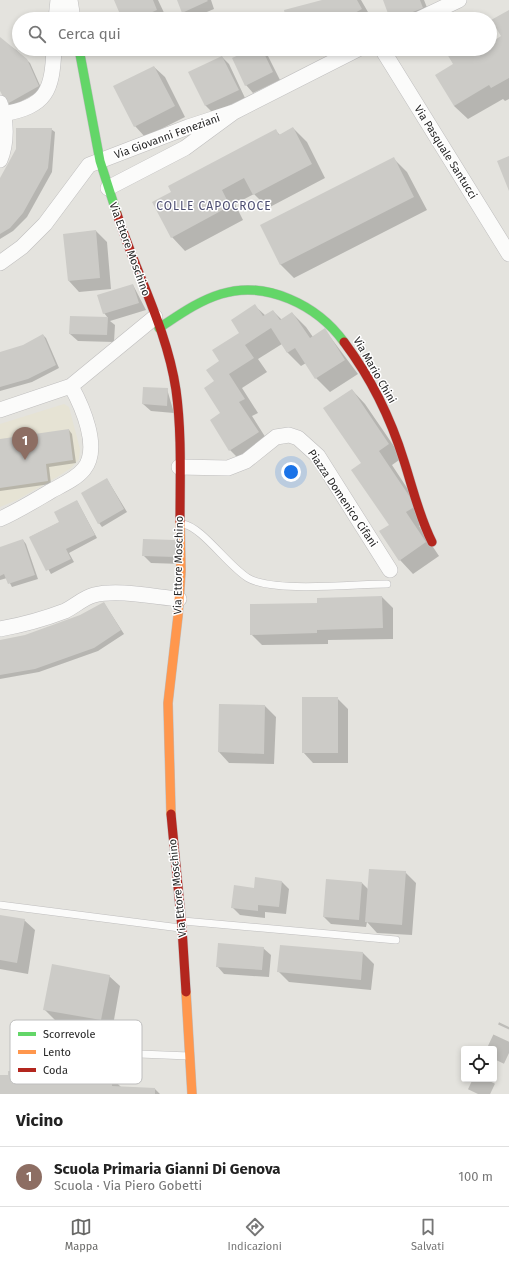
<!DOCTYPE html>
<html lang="it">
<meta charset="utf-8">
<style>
:root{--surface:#fff;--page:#f6f6f6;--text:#222;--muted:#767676;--line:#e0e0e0;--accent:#696967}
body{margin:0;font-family:"Fira Sans",sans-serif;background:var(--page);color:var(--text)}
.controls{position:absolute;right:12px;bottom:12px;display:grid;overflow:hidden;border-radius:4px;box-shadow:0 2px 6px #0003}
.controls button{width:36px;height:36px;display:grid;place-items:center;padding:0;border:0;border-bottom:1px solid var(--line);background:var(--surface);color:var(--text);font:20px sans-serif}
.you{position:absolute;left:291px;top:472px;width:14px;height:14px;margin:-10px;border:3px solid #fff;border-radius:50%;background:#1a73e8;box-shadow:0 0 0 6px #1a73e833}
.badge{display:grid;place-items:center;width:26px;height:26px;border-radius:50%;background:var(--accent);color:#fff;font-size:13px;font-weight:700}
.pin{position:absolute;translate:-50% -33px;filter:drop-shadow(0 1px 2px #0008)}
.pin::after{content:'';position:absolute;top:21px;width:14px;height:12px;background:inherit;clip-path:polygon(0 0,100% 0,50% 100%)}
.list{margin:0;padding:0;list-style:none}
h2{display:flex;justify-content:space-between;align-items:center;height:52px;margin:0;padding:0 16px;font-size:17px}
h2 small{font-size:13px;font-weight:400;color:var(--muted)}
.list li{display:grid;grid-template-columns:26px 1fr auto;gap:12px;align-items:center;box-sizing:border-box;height:60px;padding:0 16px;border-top:1px solid var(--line)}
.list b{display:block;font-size:15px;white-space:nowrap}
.list p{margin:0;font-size:13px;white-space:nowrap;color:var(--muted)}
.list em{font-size:13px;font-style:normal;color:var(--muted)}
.icon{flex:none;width:22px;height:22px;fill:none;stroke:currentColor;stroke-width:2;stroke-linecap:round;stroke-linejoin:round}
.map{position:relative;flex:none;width:509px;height:1094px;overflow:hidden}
.search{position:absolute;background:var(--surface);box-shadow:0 2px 6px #0003;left:12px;right:12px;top:12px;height:44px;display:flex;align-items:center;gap:10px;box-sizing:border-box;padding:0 14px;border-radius:22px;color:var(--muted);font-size:15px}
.sheet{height:112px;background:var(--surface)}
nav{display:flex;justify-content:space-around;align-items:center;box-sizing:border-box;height:56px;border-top:1px solid var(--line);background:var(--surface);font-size:11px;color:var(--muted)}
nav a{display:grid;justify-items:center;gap:2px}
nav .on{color:var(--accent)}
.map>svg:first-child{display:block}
.education{fill:#e6e3d4}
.shadow{fill:#0003}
.building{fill:#cccbc7}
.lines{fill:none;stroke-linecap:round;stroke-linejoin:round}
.highway-tunnel{stroke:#bebdb9;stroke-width:22;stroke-dasharray:22 11;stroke-linecap:butt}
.lane-casing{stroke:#bfbebe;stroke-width:8}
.street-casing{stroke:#bfbebe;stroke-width:16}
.fast-casing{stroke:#bfbebe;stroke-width:10}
.slow-casing{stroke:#bfbebe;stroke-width:10}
.jam-casing{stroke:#bfbebe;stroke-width:10}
.lane{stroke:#fbfbfa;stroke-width:7}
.street{stroke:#fbfbfa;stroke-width:15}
.fast{stroke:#63d668;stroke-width:9}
.slow{stroke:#ff974d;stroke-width:9}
.jam{stroke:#b3261e;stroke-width:9}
.labels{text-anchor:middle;stroke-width:3;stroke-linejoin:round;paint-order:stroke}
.street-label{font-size:11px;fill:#272727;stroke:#fff}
.neighbourhood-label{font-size:12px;letter-spacing:1px;fill:#4d4e72;stroke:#fff}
.key{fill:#fff;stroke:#bebebe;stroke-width:1}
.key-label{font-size:11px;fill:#272727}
</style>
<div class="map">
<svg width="509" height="1094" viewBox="0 0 509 1094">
<rect width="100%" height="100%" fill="#e4e3de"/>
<path class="education" d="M64 404 69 407 80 449 79 459 71 468 57 477 17 500 0 507V424Z"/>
<path class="shadow" d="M115 0H158L167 19H124Z
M178 0H211L214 9 190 19 183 12Z
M326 0H361L372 19H287Z
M384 0H424L430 15 421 19H391Z
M509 11V99L505 101 503 99 468 119 454 106V64L445 49H490V44L502 37Z
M0 39 16 50 30 63 42 90 11 107 0 89Z
M254 49H263L267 54 280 80 253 93 246 85Z
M300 49H316L304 52Z
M222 57 229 64 245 98 213 113 206 106 190 73Z
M154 67 165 77 185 117 145 137 135 126Z
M293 128 307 142 325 178 268 208 254 194 235 204 243 220 185 251 172 237 275 130 280 135Z
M51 129 55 132 52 172 27 217 13 231 0 239V180Z
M393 158 407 172 427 210 294 278 280 264Z
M96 231 107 242 111 289 79 292 69 281Z
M133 285 146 310 110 321 115 325 114 342 78 341 70 334 71 317 108 318 104 313Z
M255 306 266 316 273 311 282 320 292 313 306 327 313 337 325 330 358 374 330 392 316 378 306 363 301 366 287 352 282 344 258 359 267 372 242 388 258 413 252 416 271 446 244 464 230 450 215 382 221 361 240 333Z
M43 335 46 338 59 368 32 382 0 391V353L24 346Z
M167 389 174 413 151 411 143 404Z
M352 390 365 404 402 458 392 465 428 520 419 526 439 556 413 574 400 560 390 525 362 464Z
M69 430 72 434 76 463 49 467 51 484 0 491V440Z
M107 479 127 512 102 527 99 523Z
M77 501 97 538 69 553 74 562 51 574 30 537 60 522Z
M23 540 26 544 38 579 12 587 7 578 0 580V548Z
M175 541 182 564 151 563 143 555Z
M382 597 393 608V639L328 640V644L262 645 251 634 318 604Z
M104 603 124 634 98 651 39 672 0 679V641L25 636 81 616Z
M337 698 348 709V763H313L303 752Z
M220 705 265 706 276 717 274 764 229 763 219 752Z
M405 872 416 883 412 935 377 933 367 922 366 927 331 924 324 917 362 883 369 890Z
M282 882 289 889 286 914 265 912V918L240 915 232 907 255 889Z
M0 916 24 920 35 930 28 974 0 969Z
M263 948 271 955 269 977 224 974 217 966Z
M363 953 374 964 371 990 289 982 278 971Z
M109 976 120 986 112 1031 55 1020 44 1009Z
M0 1076 112 1078 121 1087 155 1089 160 1094H0Z"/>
<path class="building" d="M114 0H153L157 10 148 14 150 19H122Z
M177 0H207L208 1 182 13Z
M322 0H357L362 9 344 19H286L284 10Z
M383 0H420L423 8 395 19H390Z
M509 10V78L491 88 489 85 454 106 435 75 453 64 444 49H490V43L501 36 491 20Z
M0 37 27 59 39 86 7 104 0 91Z
M252 49H262L273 72 245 86 232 58Z
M222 56 239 90 205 106 188 72Z
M154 66 175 106 134 127 113 86Z
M293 127 312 164 253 195 244 178 222 190 230 206 171 238 152 202 171 192 168 186 276 129 279 135Z
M16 128H52L48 168 23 213 10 228 0 234V178L16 149Z
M509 156V191L497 161Z
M394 157 414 197 280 265 260 225Z
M96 230 100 278 68 281 63 234Z
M133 284 139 303 103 314 97 295Z
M255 304 263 316 273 310 280 320 292 312 310 338 325 328 345 360 315 379 295 348 287 353 271 328 245 345 254 358 229 374 245 399 239 402 259 432 229 451 210 420 220 413 204 388 214 381 206 370 219 361 212 350 239 333 231 320Z
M70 316 108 317 107 335 69 334Z
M43 334 56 365 28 379 0 387V352L23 345Z
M143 387 168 388 167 406 142 404Z
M352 389 389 444 379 451 416 506 406 512 426 542 399 561 379 531 389 525 351 470 361 463 323 408Z
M69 429 73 460 46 464 48 481 0 488V439Z
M107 478 124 509 98 524 81 493Z
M77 500 95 535 66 549 71 559 46 571 29 537 59 522 54 512Z
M23 539 35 575 8 584 4 574 0 576V547Z
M143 539 175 540V557L142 556Z
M382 596 383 628 317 630V633L250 635V604L317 603V598Z
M104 602 121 630 94 648 35 669 0 675V640L25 635 80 615Z
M302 697H338V753H302Z
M219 704 265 705 264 754 218 752Z
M369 869 406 871 402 925 365 922Z
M255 877 282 881 279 907 258 905V911L231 908 234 885 254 888Z
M326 879 362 882 359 920 323 917Z
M0 915 25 919 17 963 0 960Z
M218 943 264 947 262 970 216 967Z
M280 945 363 952 361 980 277 972Z
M52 964 110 975 101 1020 43 1010Z
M8 1071 112 1077V1086L155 1088V1094H0V1075H8Z"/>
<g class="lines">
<path class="highway-tunnel" d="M494 1059 509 1027
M478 1094 485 1079"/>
<g class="lane-casing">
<path id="lane" d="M183 524C202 527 228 566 248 578 274 593 355 584 387 584
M0 905 180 928
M183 921 396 940
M17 1049 189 1056"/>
</g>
<g class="street-casing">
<path id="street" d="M70 0 73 19
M56 19 58 0
M419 19 459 0
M382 49 509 254
M0 103C7 120 7 143 0 160
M3 114C47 106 52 91 54 49
M108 188 185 148 234 112 358 49
M0 263 22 247 45 224 89 165 188 127 234 112
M0 410 71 386 155 317
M179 467 228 468 246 461 276 437 289 435 298 438 318 456 390 570
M0 519C18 511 34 501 51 491 62 485 76 479 84 469 101 448 82 406 71 386
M0 629C22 625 44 619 65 611 75 606 83 598 94 595 118 589 155 597 179 599"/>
</g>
<g class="fast-casing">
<path id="fast" d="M79 49 100 161 117 214
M159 328C179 315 198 301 221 294 266 280 317 305 344 342"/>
</g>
<g class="slow-casing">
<path id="slow" d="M171 814 168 703 178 616 181 571 180 521
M186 992 192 1094"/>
</g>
<g class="jam-casing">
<path id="jam" d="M117 214C136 273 167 329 176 390 182 433 180 478 180 521
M344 342C371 378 391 419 404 461 413 489 419 516 432 542
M171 814 182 928 186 992"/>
</g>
<use href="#lane" class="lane"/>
<use href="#street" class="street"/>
<use href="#fast" class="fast"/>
<use href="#slow" class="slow"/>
<use href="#jam" class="jam"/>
</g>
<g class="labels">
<g class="street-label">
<text transform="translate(167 136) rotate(-20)" y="4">Via Giovanni Feneziani</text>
<text transform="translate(446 152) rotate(58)" y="4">Via Pasquale Santucci</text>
<text transform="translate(130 249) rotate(70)" y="4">Via Ettore Moschino</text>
<text transform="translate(375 370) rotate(60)" y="4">Via Mario Chini</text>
<text transform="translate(343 498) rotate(56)" y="4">Piazza Domenico Cifani</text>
<text transform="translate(178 565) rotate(-89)" y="4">Via Ettore Moschino</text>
<text transform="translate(177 888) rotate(-96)" y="4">Via Ettore Moschino</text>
</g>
<g class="neighbourhood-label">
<text x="214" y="210">COLLE CAPOCROCE</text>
</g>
</g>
<rect x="10" y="1020" width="132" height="64" rx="6" class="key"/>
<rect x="18" y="1032" width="18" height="4" fill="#63d668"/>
<rect x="18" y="1050" width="18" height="4" fill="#ff974d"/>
<rect x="18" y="1068" width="18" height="4" fill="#b3261e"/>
<g class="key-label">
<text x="43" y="1038">Scorrevole</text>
<text x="43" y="1056">Lento</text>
<text x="43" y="1074">Coda</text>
</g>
</svg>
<div class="controls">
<button><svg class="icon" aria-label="locate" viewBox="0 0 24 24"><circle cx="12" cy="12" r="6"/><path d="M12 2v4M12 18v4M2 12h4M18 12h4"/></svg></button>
</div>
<div class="you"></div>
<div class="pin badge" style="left:25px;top:460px;background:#8d6e63">1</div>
<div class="search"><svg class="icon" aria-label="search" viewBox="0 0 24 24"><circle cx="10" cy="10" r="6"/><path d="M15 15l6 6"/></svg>Cerca qui</div>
</div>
<section class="sheet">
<h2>Vicino<small></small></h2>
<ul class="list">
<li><span class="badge" style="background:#8d6e63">1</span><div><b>Scuola Primaria Gianni Di Genova</b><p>Scuola · Via Piero Gobetti</p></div><em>100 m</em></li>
</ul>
</section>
<nav>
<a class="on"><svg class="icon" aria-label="map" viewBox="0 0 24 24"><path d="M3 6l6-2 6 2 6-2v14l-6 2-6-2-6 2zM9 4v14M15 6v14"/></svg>Mappa</a>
<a><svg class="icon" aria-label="directions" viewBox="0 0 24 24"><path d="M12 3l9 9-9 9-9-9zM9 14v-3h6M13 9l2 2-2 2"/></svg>Indicazioni</a>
<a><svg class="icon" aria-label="saved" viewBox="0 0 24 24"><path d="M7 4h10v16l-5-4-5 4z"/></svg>Salvati</a>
</nav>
